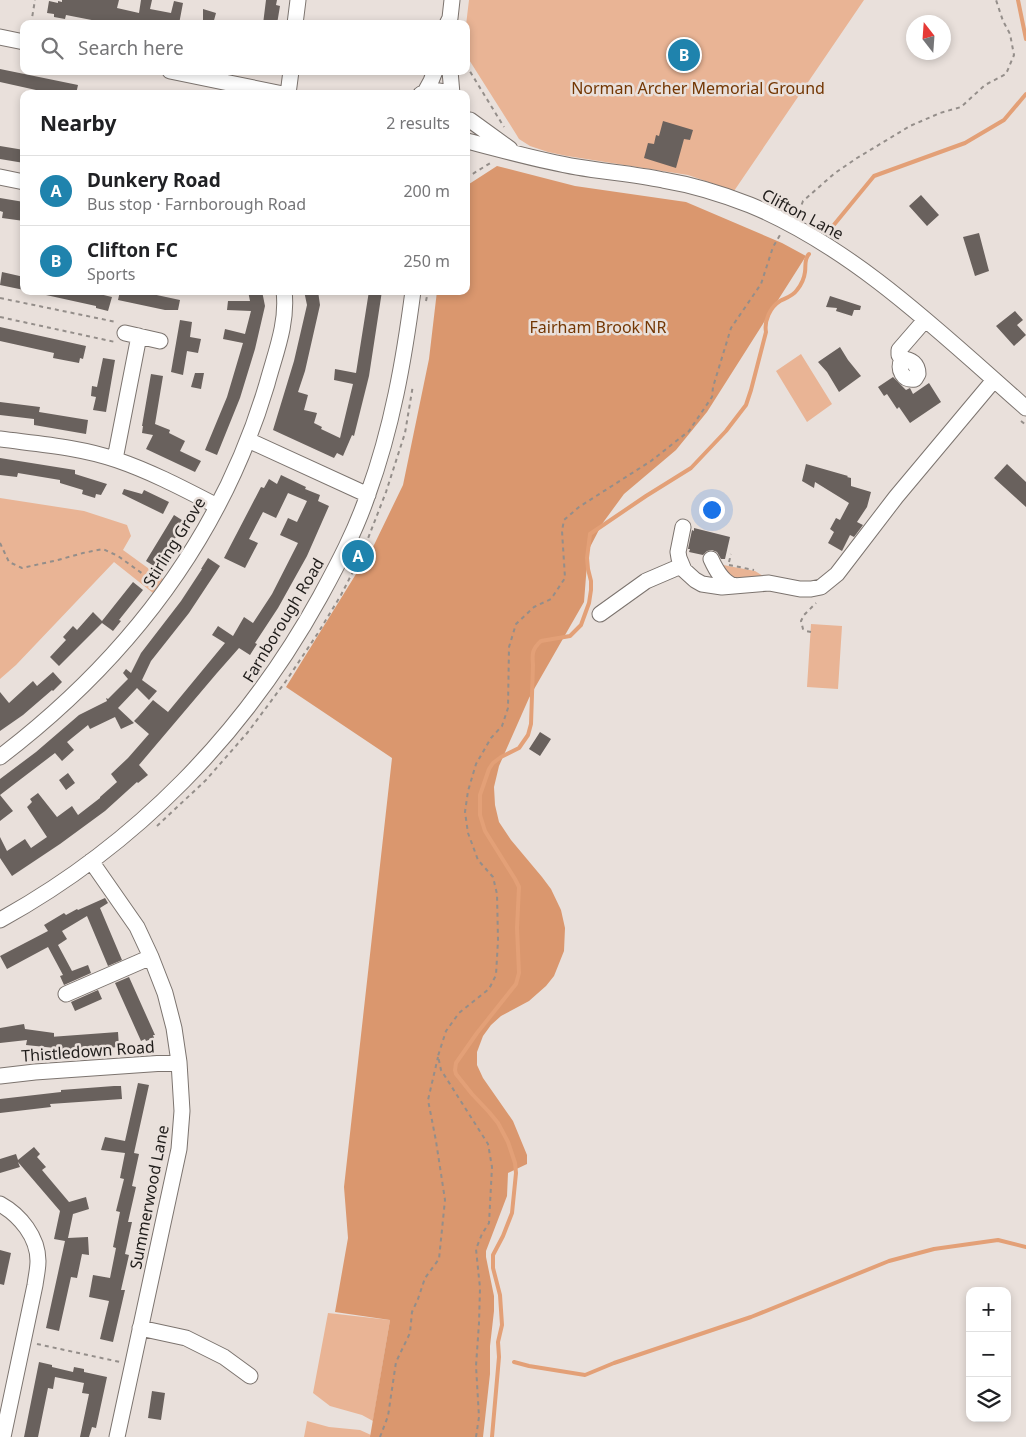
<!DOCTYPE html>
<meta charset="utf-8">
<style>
:root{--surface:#fff;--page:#f6f6f6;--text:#202124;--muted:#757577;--line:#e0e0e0;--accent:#1f83ad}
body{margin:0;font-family:"Noto Sans",sans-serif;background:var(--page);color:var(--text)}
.controls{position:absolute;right:15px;bottom:15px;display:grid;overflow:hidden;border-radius:10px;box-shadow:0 2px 8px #0003}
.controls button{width:45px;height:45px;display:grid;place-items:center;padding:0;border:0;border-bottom:1px solid var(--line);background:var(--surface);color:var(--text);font:25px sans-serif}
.compass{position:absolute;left:906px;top:15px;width:45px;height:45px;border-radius:50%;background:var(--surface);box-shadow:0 2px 8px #0003;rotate:343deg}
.you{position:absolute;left:711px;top:509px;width:18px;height:18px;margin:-12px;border:4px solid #fff;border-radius:50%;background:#1a73e8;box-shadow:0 0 0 8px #1a73e833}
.badge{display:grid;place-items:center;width:32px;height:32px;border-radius:50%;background:var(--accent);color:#fff;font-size:16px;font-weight:700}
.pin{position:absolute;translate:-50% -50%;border:2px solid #fff;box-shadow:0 1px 5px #0006}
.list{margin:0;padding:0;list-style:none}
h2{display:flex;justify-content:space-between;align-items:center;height:65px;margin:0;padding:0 20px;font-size:21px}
h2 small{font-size:16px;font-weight:400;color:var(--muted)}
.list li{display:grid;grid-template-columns:32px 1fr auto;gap:15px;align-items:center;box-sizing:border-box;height:70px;padding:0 20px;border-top:1px solid var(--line)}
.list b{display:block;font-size:19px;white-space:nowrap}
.list p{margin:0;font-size:16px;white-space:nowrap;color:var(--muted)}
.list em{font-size:16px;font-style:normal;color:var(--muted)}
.icon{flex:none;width:28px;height:28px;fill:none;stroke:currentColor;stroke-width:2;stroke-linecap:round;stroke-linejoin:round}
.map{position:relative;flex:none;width:1026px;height:1437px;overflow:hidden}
.search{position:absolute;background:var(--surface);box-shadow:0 2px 8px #0003;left:20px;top:20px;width:450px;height:55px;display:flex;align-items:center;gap:12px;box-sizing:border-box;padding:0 18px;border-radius:10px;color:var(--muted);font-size:19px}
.panel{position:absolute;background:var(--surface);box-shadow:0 2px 8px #0003;left:20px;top:90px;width:450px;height:205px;border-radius:10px}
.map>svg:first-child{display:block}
.green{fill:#e9b495}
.forest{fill:#da976e}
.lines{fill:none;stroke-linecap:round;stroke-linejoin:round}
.stream{stroke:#e3a077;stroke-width:4}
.building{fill:#69615d}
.minor-casing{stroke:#7c746f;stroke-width:17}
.path{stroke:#948e8a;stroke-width:2;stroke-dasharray:4 4;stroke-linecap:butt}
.minor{stroke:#fff;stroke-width:15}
.labels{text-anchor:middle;stroke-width:5;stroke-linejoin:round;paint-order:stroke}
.park-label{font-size:16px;fill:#733704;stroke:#e9e0db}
.street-label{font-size:16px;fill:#201d1b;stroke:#e9e0db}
</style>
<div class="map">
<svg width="1026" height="1437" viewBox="0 0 1026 1437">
<rect width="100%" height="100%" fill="#e9e0db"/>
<path class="green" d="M469 0H864L734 191 688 175 567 156 548 152 530 146 519 139 516 134 466 55V25Z
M801 354 832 404 807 422 776 371Z
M0 498 84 511 127 525 131 536 123 550 163 579 153 593 114 562 16 665 0 679Z
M718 564 755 571 763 576 737 582Z
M811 624 842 626 838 689 807 687Z
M328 1313 390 1320 373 1421 362 1415 330 1406 313 1393Z
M307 1421 329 1427 360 1430 371 1435V1437H304Z"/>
<path class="forest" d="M497 166 575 186 686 202 782 243 806 256 707 412 676 450 624 494 602 524 588 551 584 602 529 698 499 766 494 787 495 805 499 822 511 840 542 877 551 889 561 910 565 928 564 951 554 976 546 986 529 1001 501 1016 491 1025 483 1036 477 1052V1065L483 1078 513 1121 527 1155V1164L508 1173 507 1196 486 1251V1257L494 1296V1311L490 1346V1374L483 1437H370L390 1320 335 1312 348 1238 344 1187 392 758 286 687 374 545 403 485 429 359 437 291H466V186Z"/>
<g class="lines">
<path class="stream" d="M1018 0 1026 39
M828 232 874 176 965 143 1004 120 1026 94
M514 1362 529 1366 585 1375 614 1363 751 1317 889 1261 934 1249 998 1240 1026 1247
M492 1437 499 1357 498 1342 502 1325 500 1295 493 1268V1255L503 1236 512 1213 516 1173 515 1163 508 1142 498 1123 489 1112 472 1094 456 1074 455 1070 456 1063 477 1033 516 984 519 973 517 928 519 887 515 879 485 831 480 815V795L489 769 493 763 501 757 519 748 528 735 531 724 533 665C532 654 532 649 541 641L570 636 581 625 589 603 591 590V581L588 569 587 558 590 534 646 496 691 468 726 431 746 405 751 390 766 332C764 321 770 307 780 301 786 298 793 296 797 290 801 285 804 280 805 272 806 265 804 259 809 254"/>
</g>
<path class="building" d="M62 0H119L117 8 139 13 141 0H152L150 9 171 13 174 1 183 3 179 24H127L108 20 107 23 66 15 65 19 54 17V14L47 13 49 1 58 3V1L62 2Z
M266 0H277L276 5 280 6 277 24H263Z
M203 9 216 13 213 24H203Z
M0 69 78 85 76 94H35L36 90 0 82Z
M663 121 693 130 690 140 684 139 676 168 644 158 648 143 654 144 656 135 659 136Z
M0 146 24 150V163L0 159Z
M921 195 939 215 927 226 909 206Z
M0 198 24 202V221L2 218 3 212 0 211Z
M979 233 989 271 975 276 963 237Z
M2 272 24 277V290L0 285Z
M46 291H87L112 297 108 311 96 308V306L46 295Z
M120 291H138L180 300 178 310H165L118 300Z
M248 291H262L265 306 255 349 240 398 217 455 205 450 227 397 243 343 223 339 225 329 245 334 251 311 227 310 228 301H250Z
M304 291H318L320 305 305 371 298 392 308 395 304 410 317 413 314 423 322 427 321 429 340 438 353 384 334 380 335 369 356 373 369 291H382L369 376 354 436 352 435 343 456 337 453 334 458 273 430 294 361 307 305Z
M830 296 861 306 860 310H854L852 316 836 311 837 308 826 307Z
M1015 311 1023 320 1017 325 1026 335 1014 346 996 326Z
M180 320 192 322 190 337 201 339 198 353 187 351 183 375 171 372Z
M0 327 86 346 83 359 80 358 79 363 53 358 54 353 0 341Z
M840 347 848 360 861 376 839 392 827 372 818 362Z
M103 358 115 360 106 412 93 410 96 397 91 396 92 386 97 387Z
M195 373H204L201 389 191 387Z
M151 374 163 376 155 424 170 430 169 433 185 441 180 451 201 461 195 472 146 449 153 435 142 433 143 426H142Z
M893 377 906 390 910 388 913 394 929 383 941 402 910 423 899 407 897 409 887 394 884 396 878 387Z
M0 402 40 407 39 412 88 420 86 434 34 425V419L0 415Z
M0 458 75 470V474L107 484 101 495 96 494 95 498 82 494 83 490 60 483V480L18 473 17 477 0 475Z
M806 464 848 476 847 477 851 478V486L871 492 867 507 857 522 863 525 854 537 850 535 842 551 828 543 834 532 830 529 836 518 840 520 849 503 815 482 814 488 802 481Z
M1007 464 1026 482V507L994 478Z
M281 475 306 487 305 489 320 495 318 501 329 506 307 556 278 608 255 643 257 644 250 655 239 648 217 673 139 765 148 775 138 783 137 782 105 811 60 844 12 876 0 858V837L7 851 25 839 31 848 47 837 27 807 32 802 30 799 38 793 57 817 72 806 78 815 100 798V797L117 782 111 774 128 758 149 734 134 721 138 717 153 700 168 712 225 643 212 635 218 626 233 636 244 617 253 623 272 594 298 543 280 535 288 518 297 522 307 501 288 493 276 518 263 512 249 539 258 543 245 568 224 558 261 487 264 488 269 479 277 484Z
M124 489 142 494 144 490 169 502 163 514 122 494Z
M174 515 185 522 157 568 146 561Z
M694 528 730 537 725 559H721L717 552 712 550 707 551 703 555 689 552 690 549H688L692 530 694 531Z
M208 558 220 566 189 613 151 661 142 680 157 691 149 700 137 688 118 708 134 723 121 729 115 717 90 729 88 725 67 742 74 750 62 761 55 753 0 795 13 811 0 821V779L36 752 79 715 107 701 106 698 108 699 128 679 123 673 126 669 131 673 141 653 181 601 202 569H201Z
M133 582 143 590 119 620 121 621 113 631 102 623 59 666 50 657 66 640 63 637 73 626 77 630 93 612 102 621Z
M53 672 62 682 53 691 52 690 23 715 0 731V692L9 703 33 681 37 686Z
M540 732 551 739 540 756 529 749Z
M68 773 75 783 66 790 59 780Z
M105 898 108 903 100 908 122 960 108 966 87 916 62 931 67 939 58 945 72 971 88 965 91 973 64 985 60 976 63 975 48 947 7 969 0 956 48 931 44 925 64 913 66 915 77 909 78 910Z
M129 977 155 1035H153L154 1038 146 1041 145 1039 141 1041 115 983Z
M98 990 102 999 75 1011 71 1002Z
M24 1024 25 1029 54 1033V1037H50L118 1032 119 1047 55 1052V1048L26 1045 27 1040 0 1043V1028Z
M138 1083 149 1085 134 1153 139 1154 132 1186 136 1187 128 1222H132L125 1254 129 1255 121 1290H125L113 1342 100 1339 109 1301 89 1297 93 1275 110 1278 116 1248 113 1247 120 1212 116 1211 124 1179 120 1178 125 1153 101 1150 105 1137 125 1141Z
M114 1086H121L122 1099 50 1104 51 1107 0 1113V1099L61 1092V1090Z
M34 1147 40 1154 37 1157 46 1167 42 1170 69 1202 86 1197 89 1209 73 1214 68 1238 88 1237 89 1255 82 1254 77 1278 71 1277 59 1331 46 1328 65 1241 54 1239 60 1211 18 1162 20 1167 0 1173V1159L16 1154 18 1160Z
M0 1250 11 1253 4 1285 0 1284Z
M39 1362 52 1365V1367L73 1372 74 1367 84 1369V1372L107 1377 96 1428 92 1427 89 1437H80L89 1394 82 1393 84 1383 55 1377 53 1389 48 1388 38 1437H24Z
M152 1391 165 1393 161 1420 148 1418Z"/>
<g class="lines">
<g class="minor-casing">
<path id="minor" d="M295 24 298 0
M447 24 450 18 452 0
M0 37 24 42
M170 71 283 94
M450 71 452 94
M425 92 431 81 435 71
M288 94 291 71
M421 94C431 89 441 90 451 94
M470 120 510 149
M467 141C503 150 540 161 577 167 606 172 635 174 663 180 693 185 722 194 750 205 854 248 942 334 1026 408
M0 177 24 182
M125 333 160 341
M902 359C897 370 903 381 915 379L918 374C918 364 911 359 902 359L899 355V350L925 320
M0 439C38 444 80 447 117 460 152 472 184 489 217 506
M248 440 368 495
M115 459 139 336
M683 527 678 552 679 558 684 570 695 580 702 584 722 587 769 583 800 589H811L821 587 837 574 896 497 994 380
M711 559C716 570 723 583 735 586
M600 614 646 581 681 566
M0 757C127 660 221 539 267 384 275 354 288 323 284 291
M91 861 137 927 151 957 165 993 174 1028 179 1062 182 1111 179 1149 117 1437
M0 920C136 845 245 733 320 597 338 564 356 530 368 494 392 428 404 360 413 291
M66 994 151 957
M0 1076 35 1072 179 1062
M0 1204C20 1215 38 1237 38 1261 38 1269 36 1277 35 1285L3 1437
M140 1328 186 1338 224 1357 250 1376"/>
</g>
<path class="path" d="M31 24 35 0
M466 65 504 127
M466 178 492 162
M799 212 803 201 835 173 857 158 910 126 940 113 961 107 985 85 1006 74 1014 55 1010 34 1003 21 996 0
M0 298 116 322
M426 301 428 291
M0 317 115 342
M1021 421 1026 425
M0 543 9 562 22 568 58 560 83 553 103 549 118 556 154 582
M362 554 369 559
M729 562 731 554
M729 565 754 570
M811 632 806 631 803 629 801 621 804 615 816 603
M157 826 206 780 248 732 286 681 318 633 341 595 362 554 386 492 405 433 413 385
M37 1344 120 1362
M380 1437 388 1416 396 1362 410 1333 412 1312 418 1299 425 1278 439 1259 445 1200 436 1141 428 1100 438 1057
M476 1437 479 1417 476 1366 479 1323 480 1288 476 1249 482 1234 489 1223 492 1167 488 1144 441 1070 438 1056 446 1031 459 1013 489 989 496 975 498 940 497 894 493 877 478 860 468 833 465 812 468 791 476 764 491 738 502 726 508 708 509 647 516 624 534 607 551 599 565 578 562 531 564 520 579 507 651 461 689 431 712 397 713 387 731 328 761 284 773 247 780 235"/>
<use href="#minor" class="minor"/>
</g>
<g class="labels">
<g class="park-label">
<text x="698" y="94">Norman Archer Memorial Ground</text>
<text x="598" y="333">Fairham Brook NR</text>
</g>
<g class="street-label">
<text transform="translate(803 214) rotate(28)" y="6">Clifton Lane</text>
<text transform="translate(174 542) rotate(-58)" y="6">Stirling Grove</text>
<text transform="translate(283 620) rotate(-59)" y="6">Farnborough Road</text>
<text transform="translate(88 1051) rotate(-4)" y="6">Thistledown Road</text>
<text transform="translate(149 1197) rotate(-79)" y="6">Summerwood Lane</text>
</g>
</g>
</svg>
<div class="controls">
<button>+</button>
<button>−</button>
<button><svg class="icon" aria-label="layers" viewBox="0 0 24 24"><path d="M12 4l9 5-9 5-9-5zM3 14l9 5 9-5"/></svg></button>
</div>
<svg class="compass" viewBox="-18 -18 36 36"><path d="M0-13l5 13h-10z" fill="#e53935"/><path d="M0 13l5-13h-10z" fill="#757577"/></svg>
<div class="you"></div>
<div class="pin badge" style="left:358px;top:556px">A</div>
<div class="pin badge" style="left:684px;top:55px">B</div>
<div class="search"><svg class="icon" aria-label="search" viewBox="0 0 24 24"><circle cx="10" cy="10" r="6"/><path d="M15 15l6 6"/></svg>Search here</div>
<section class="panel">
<h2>Nearby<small>2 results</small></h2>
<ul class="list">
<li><span class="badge">A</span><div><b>Dunkery Road</b><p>Bus stop · Farnborough Road</p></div><em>200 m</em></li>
<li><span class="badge">B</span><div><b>Clifton FC</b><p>Sports</p></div><em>250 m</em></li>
</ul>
</section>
</div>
